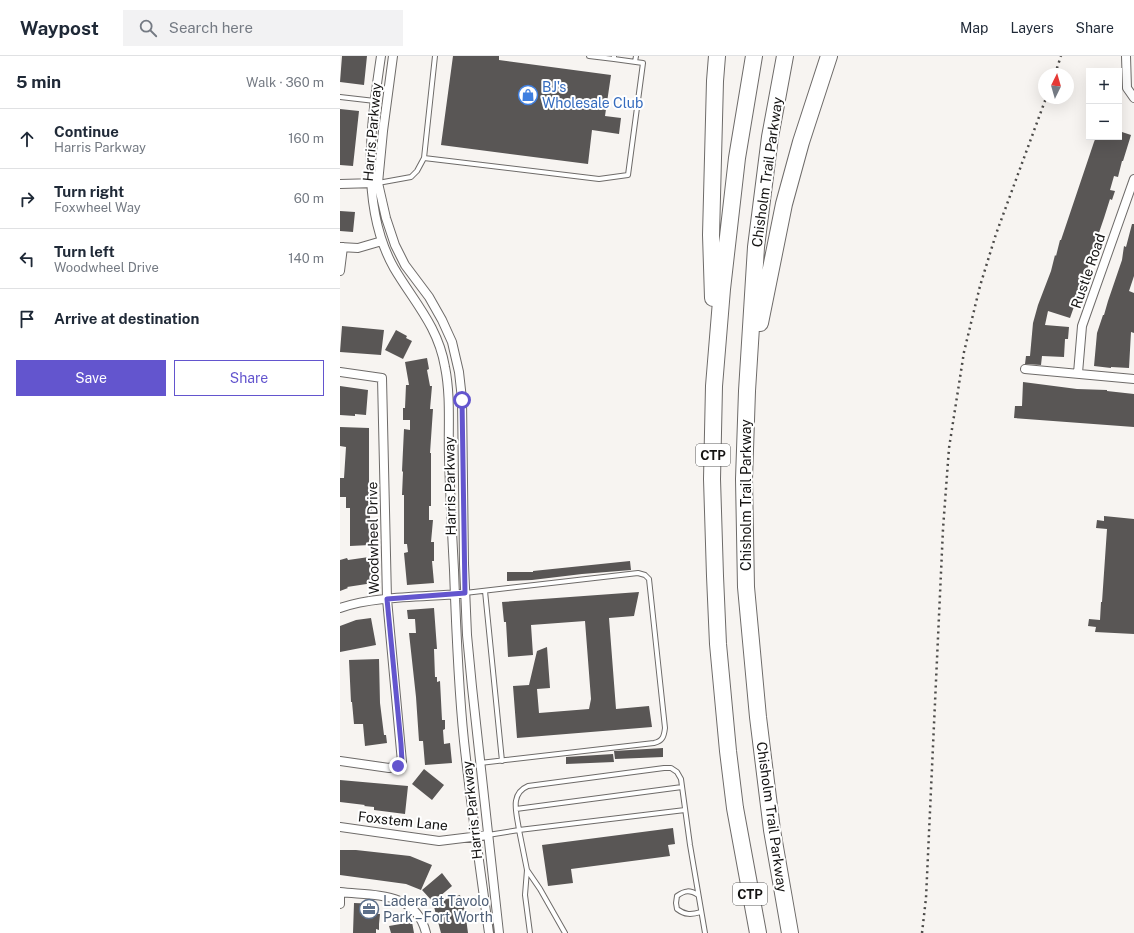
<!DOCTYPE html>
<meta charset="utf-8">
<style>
:root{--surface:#fff;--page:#f2f2f3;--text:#1f2937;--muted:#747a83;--line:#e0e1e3;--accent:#6355ce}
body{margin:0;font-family:"Public Sans",sans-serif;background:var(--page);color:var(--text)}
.controls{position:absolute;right:12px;top:12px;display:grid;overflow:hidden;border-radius:0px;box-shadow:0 4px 16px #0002}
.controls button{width:36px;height:36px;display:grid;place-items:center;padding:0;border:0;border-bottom:1px solid var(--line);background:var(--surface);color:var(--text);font:20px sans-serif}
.compass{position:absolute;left:698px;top:12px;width:36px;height:36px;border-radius:50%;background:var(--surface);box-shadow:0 4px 16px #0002;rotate:5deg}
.stop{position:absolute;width:12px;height:12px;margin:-9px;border:3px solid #6355ce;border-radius:50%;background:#fff}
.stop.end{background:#6355ce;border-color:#fff;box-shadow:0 1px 4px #0008}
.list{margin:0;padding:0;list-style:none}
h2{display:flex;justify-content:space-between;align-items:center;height:52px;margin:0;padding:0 16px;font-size:17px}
h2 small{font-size:13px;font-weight:400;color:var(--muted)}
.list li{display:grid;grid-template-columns:26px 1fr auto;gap:12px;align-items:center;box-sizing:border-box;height:60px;padding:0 16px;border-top:1px solid var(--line)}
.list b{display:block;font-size:15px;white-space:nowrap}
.list p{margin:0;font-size:13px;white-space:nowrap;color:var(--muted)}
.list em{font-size:13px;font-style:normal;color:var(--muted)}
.actions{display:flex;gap:8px;padding:12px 16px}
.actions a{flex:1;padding:9px 0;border:1px solid var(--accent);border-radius:0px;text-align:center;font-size:14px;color:var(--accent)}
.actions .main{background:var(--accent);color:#fff}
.icon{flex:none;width:22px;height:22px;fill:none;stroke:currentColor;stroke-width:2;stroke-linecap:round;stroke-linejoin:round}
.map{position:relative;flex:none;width:794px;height:877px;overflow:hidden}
header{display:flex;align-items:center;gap:24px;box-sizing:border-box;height:56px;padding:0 20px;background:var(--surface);border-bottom:1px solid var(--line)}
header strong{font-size:19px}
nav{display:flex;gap:22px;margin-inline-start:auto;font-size:14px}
.search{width:280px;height:36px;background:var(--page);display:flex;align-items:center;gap:10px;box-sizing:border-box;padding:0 14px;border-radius:0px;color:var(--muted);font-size:15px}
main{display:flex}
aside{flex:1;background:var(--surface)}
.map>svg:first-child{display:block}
.building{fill:#595655}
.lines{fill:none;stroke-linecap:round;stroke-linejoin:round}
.lane-casing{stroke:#6e6b69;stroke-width:6}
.street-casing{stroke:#6e6b69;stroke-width:10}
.highway-casing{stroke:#6e6b69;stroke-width:18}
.lane{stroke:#fff;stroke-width:4}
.street{stroke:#fff;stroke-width:8}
.highway{stroke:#fff;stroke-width:16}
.rail{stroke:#4b4a48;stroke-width:2.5;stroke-dasharray:2 4;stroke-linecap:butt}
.route{stroke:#6355ce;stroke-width:5}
.labels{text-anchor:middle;stroke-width:4;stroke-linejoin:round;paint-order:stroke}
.shield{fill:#fff;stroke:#5b5a5a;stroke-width:1}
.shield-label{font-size:13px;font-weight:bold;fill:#151413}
.shop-label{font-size:14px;fill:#366cbe;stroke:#fff;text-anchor:start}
.street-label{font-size:14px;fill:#151413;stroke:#fff}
.service-label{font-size:14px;fill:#4e5e75;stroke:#fff;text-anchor:start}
</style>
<header>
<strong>Waypost</strong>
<div class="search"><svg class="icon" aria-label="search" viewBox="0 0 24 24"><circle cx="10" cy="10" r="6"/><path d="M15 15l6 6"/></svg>Search here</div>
<nav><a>Map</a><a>Layers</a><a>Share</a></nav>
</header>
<main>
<aside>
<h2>5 min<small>Walk · 360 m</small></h2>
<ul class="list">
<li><svg class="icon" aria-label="ahead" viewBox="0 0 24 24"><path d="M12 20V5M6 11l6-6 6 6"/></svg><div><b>Continue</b><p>Harris Parkway</p></div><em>160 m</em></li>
<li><svg class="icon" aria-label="right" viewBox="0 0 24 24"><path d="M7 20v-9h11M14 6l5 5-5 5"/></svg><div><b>Turn right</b><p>Foxwheel Way</p></div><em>60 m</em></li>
<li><svg class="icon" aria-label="left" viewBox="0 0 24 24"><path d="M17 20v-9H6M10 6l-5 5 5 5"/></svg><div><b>Turn left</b><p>Woodwheel Drive</p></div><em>140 m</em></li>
<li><svg class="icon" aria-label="arrive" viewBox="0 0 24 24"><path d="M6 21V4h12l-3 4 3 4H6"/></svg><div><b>Arrive at destination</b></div></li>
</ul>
<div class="actions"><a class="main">Save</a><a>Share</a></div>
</aside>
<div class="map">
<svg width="794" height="877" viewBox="0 0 794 877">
<rect width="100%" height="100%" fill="#f7f4f1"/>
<path class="building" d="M2 0H27L24 29 0 26Z
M113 0H159V4L271 19 265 60 281 62 279 78 252 74 248 108 101 89Z
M0 53 19 55 13 110 0 109Z
M779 75 791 79 783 105H782L778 121 774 120 770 134 775 135 772 144 770 143 764 162 751 200 743 229 742 228 730 262 708 255 705 269 729 271 728 283H725L724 301 702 300 701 309 685 308 686 300H690L693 267 698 249 711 215 715 199 716 200 720 184H721L754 86 756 81H779Z
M0 155 15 156 13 176 0 175Z
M792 168H794V220L789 235 794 237V277L791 276 789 312 771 311V312L754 310 757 277 763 259H764L768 245 782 204 784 190 786 191Z
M2 270 44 274 41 299 0 296Z
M56 274 67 280 66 282 72 285 63 303 45 294Z
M87 302 89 313 87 314 90 330H92L90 353H93L90 397H91V450H89V464H93L91 486H94V505H92L94 527 67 529 64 497 68 496 67 488H64V439H62L63 416 62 415 64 373 70 374V364H63V352H65L66 329H69L65 306Z
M683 326 737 333 767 334V335L794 338V371L674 362 675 350H682Z
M0 330 28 334 26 359 15 358V360L0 359Z
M0 371 29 372V446H32V455H30V465H28L30 489 10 490V452H6V441H0V422H4L6 391 0 390Z
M764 460 794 463V578L755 576 756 571 748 570 749 563 760 564 761 546H762L767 473 756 472 757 464 764 465Z
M29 501 33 527 7 531 8 532 0 535V504L7 502 8 504Z
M290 505 291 514 242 518 192 524 167 525V516H193V515Z
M299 536 294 560 269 562 276 653 309 650 312 671 177 682 173 630 189 629 197 595 207 591 210 632 197 633 199 657 249 653 251 643 245 565 191 569 193 599 168 601 166 566H164L162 546Z
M94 552 97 593H94L95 621H97V626L100 625 102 664H105V673L103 674 104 688 110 687 112 707 85 709 83 685H79L76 641 69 577H76L75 563H68L67 554Z
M31 562 36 589 0 596V570L16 564Z
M39 603 40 647 44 679H46L47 687 25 690 23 668H14L12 646H11L9 604Z
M323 692V701L275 703 274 695Z
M273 698 274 706 226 708V701Z
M84 713 104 729 92 744 72 728Z
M0 724 68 730 65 758 34 754V751L24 750 25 749 0 746Z
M333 772 335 788 328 789 330 800 231 813 233 827 208 830 202 789Z
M0 794H16L70 800 92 809 81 834 66 828 0 819Z
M102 817 112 830 93 846 82 834Z
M120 839 125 855 128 877H101L93 847Z
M14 847 38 848 37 858H40L39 868V874L36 873V877H13Z
M72 866 74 877H51L49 870Z"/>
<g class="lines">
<g class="lane-casing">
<path id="lane" d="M249 0 274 3
M295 6 296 0
M0 41 35 45
M84 102 95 0
M38 127 71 121 77 115 84 102 259 123 288 119 303 7 274 3V0
M145 535 162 705
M125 537 298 517 305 519 309 523 325 672C324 680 323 685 314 687L140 707
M176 753 342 731
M345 754 179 774C177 758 169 738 188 730L324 712H331L337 716 341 723 350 789 365 877
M148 779 179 774 187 814 185 839 190 877
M187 814 200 833 225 877
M358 839C350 834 345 834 337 840L336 847 337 853C345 859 351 859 361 856"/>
</g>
<g class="street-casing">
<path id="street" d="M41 0C31 67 19 150 54 212 74 246 98 270 105 311 111 341 108 371 109 401 110 439 112 476 114 514 116 571 118 628 124 685 131 749 140 813 149 877
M53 0 43 75 38 127 46 162 55 189 65 209 89 241 102 264 112 286 119 316 122 343 124 508 127 579 132 631 159 877
M786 0 787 32 794 42
M0 128 36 127
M0 191 18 192 42 185
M0 215 3 191
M685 313 794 323
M0 316 42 322 47 543 62 706 58 710 49 712 0 705
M738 317 742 270 794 123
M0 552C34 540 84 541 120 538
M0 771 99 785 148 779
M0 836C34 840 76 835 86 877
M0 848V836"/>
</g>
<g class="highway-casing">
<path id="highway" d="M414 0 397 102 382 233 374 330 372 423 375 520 378 588 388 695 395 752 418 877
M445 0 430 81 416 191 407 335 404 423 406 531 418 661 432 774 450 877
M373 242 371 179 375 25 377 0
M420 267 444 148 461 86 489 0"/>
</g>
<use href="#lane" class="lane"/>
<use href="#street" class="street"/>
<use href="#highway" class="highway"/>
<path class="rail" d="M715 18 721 0
M582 877 586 842 603 473 609 392 624 296 640 230 656 178 706 42"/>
</g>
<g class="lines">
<path class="route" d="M58 710 62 706 61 688 47 543 125 537 122 344"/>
</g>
<defs>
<g id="shop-ring" transform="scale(1)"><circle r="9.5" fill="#fff" stroke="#3f7fe0" stroke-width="1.5"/><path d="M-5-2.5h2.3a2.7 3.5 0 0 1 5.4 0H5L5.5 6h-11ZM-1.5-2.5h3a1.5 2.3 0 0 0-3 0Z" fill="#3f7fe0"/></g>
<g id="office-ring" transform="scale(1)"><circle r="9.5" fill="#fff" stroke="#5c6f8a" stroke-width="1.5"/><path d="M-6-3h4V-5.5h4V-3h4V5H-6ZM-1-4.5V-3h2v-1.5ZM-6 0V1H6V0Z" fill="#5c6f8a"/></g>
</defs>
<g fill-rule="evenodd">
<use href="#shop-ring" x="188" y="39"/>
<use href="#office-ring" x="29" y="853"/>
</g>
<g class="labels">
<g class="shield">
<rect x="356" y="388" width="34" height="22" rx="3"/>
<rect x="393" y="827" width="34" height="22" rx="3"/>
</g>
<g class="shield-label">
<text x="373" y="404">CTP</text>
<text x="410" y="843">CTP</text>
</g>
<g class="shop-label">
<text x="202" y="36">BJ's<tspan x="202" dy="16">Wholesale Club</tspan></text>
</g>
<g class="street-label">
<text transform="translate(32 76) rotate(-85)" y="5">Harris Parkway</text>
<text transform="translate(427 116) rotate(-82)" y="5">Chisholm Trail Parkway</text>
<text transform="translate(748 215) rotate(-71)" y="5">Rustle Road</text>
<text transform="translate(110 430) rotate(-91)" y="5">Harris Parkway</text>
<text transform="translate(406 439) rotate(-90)" y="5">Chisholm Trail Parkway</text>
<text transform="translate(33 482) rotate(-91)" y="5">Woodwheel Drive</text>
<text transform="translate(132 754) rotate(-96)" y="5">Harris Parkway</text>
<text transform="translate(432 761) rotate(82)" y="5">Chisholm Trail Parkway</text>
<text transform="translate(63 765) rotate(6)" y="5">Foxstem Lane</text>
</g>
<g class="service-label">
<text x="43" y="850">Ladera at Tavolo<tspan x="43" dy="16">Park – Fort Worth</tspan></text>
</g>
</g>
</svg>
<div class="controls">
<button>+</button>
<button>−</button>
</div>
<svg class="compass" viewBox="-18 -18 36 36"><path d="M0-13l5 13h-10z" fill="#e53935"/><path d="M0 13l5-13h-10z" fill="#747a83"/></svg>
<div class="stop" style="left:122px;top:344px"></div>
<div class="stop end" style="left:58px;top:710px"></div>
</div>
</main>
